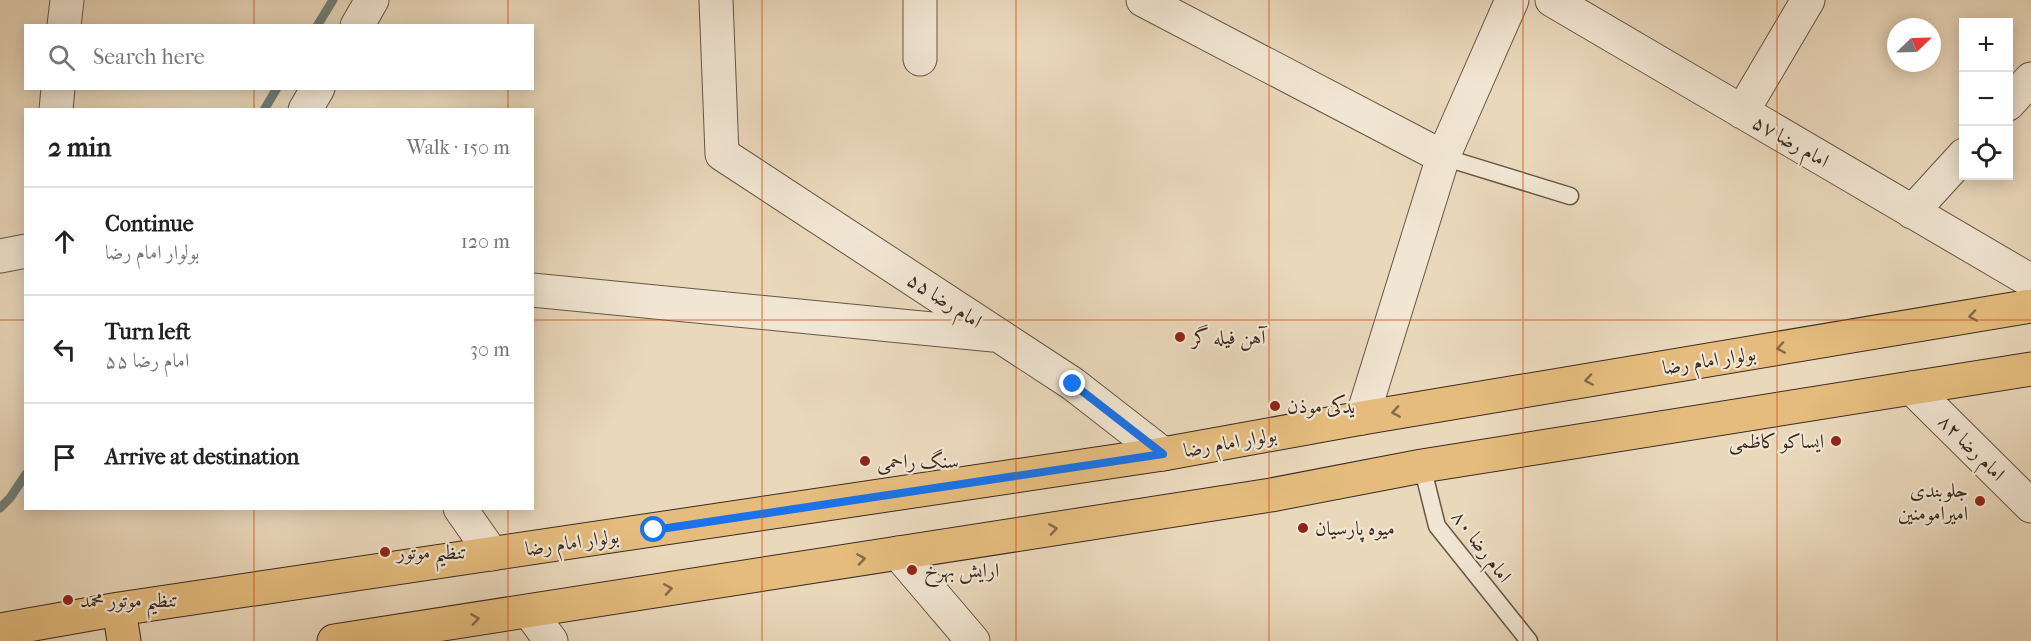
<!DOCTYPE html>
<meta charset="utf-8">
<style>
:root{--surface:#fff;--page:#f6f6f6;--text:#222;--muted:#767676;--line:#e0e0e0}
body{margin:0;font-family:"IM FELL French Canon",Amiri,serif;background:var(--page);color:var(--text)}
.controls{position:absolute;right:18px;top:18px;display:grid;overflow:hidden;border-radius:0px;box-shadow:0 3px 15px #0003}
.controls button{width:54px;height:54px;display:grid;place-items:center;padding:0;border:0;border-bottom:2px solid var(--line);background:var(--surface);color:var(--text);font:30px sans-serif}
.compass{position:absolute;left:1887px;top:18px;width:54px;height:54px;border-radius:50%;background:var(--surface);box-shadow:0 3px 15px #0003;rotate:67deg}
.stop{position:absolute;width:18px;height:18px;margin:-14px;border:4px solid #1a73e8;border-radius:50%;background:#fff}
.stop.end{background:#1a73e8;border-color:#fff;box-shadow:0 2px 6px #0008}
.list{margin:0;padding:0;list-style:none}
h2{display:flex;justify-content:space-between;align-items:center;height:78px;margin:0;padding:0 24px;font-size:26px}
h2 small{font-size:20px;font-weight:400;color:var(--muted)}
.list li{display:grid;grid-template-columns:39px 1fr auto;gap:18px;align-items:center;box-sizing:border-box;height:108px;padding:0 24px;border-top:2px solid var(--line)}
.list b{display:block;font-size:22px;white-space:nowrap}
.list p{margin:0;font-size:20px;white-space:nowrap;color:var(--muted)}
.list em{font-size:20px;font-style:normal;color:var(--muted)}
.icon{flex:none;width:33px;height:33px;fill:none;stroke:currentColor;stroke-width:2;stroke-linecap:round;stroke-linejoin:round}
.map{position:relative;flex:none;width:2031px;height:641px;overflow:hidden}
.search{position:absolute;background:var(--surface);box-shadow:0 3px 15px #0003;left:24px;top:24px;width:510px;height:66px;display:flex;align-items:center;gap:15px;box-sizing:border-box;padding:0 21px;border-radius:0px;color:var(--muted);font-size:22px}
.panel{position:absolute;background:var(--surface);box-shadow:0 3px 15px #0003;left:24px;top:108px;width:510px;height:402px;border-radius:0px}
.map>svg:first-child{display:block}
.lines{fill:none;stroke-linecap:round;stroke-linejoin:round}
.stream{stroke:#72807a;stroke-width:9}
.lane-casing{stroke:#655647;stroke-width:19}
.street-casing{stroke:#655647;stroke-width:35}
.primary-casing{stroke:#392b20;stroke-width:35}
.lane{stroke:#f1e6d3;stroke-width:16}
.street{stroke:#f1e6d3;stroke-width:33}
.primary{stroke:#e5bc7e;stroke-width:33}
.oneway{stroke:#866c4a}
.route{stroke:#1a73e8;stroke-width:8}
.grid{fill:none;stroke:#ce520f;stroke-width:1.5;stroke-opacity:0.55}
.poi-dot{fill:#8f2418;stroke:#f1e6d3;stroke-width:2}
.labels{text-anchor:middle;stroke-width:4.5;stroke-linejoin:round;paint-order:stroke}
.street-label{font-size:20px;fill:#392b20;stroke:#f1e6d3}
.poi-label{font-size:20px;fill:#392b20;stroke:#f1e6d3;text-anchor:start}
</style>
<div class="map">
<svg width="2031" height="641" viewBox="0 0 2031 641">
<rect width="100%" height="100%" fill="#ead8bb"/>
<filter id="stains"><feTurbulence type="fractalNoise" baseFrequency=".00333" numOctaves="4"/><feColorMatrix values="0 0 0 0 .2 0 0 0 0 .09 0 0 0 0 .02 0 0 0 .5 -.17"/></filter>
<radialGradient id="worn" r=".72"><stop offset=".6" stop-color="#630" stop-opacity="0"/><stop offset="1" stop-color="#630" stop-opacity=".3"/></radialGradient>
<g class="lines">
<path class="stream" d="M317 26 333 0
M264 110 277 88
M0 508 10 498 26 474"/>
<g class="lane-casing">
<path id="lane" d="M1443 157 1570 196
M1422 466 1437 526 1529 641"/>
</g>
<g class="street-casing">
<path id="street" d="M716 0 722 154 1073 384 1163 454
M920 0V59
M1143 0 1443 157
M1552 0 2031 281
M64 26 67 0
M357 26 372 0
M2008 104 2031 79
M56 110 58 88
M305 110 318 88
M1742 112 1808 0
M1912 212 1964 155
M0 256 26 251
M532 290 993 335
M1912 388 2031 506
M1362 418 1443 157 1512 0
M460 508 492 554
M898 553 973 641
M529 611 551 641"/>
</g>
<g class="primary-casing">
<path id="primary" d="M119 609 124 641
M0 630 119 609 1163 454 1362 418 2031 306
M334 641 1271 495 1422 466 2031 369"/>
</g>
<use href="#lane" class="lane"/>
<use href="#street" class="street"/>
<use href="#primary" class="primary"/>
</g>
<defs><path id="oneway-chevron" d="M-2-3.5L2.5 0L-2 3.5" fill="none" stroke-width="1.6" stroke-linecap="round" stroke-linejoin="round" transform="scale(1.5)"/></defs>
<g class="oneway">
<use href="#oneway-chevron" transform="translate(1973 316) rotate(171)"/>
<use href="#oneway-chevron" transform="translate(1781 348) rotate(171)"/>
<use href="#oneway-chevron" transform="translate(1589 380) rotate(171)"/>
<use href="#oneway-chevron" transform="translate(1396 412) rotate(171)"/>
<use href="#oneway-chevron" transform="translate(1053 529) rotate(-9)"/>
<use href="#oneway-chevron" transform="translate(861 559) rotate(-9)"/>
<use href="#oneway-chevron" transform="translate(668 589) rotate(-9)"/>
<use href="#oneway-chevron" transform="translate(475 619) rotate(-9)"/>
</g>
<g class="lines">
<path class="route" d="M654 530 1163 454 1073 384"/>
</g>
<path class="grid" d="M254 0V26M508 0V26M762 0V641M1016 0V641M1269 0V641M1523 0V641M1777 0V641M254 88V110M508 88V110M0 320H26M532 320H2031M254 508V641M508 508V641"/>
<g class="poi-dot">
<circle cx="1180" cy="337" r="6"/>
<circle cx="1275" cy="406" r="6"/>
<circle cx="1836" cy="441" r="6"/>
<circle cx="865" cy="461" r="6"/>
<circle cx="1980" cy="501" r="6"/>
<circle cx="1303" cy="528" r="6"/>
<circle cx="385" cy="552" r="6"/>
<circle cx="912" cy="570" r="6"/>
<circle cx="68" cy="600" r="6"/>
</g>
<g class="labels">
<g class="street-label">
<text transform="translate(1791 141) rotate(30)" y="7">امام رضا ۵۷</text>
<text transform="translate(945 300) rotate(33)" y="7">امام رضا ۵۵</text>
<text transform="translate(1709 360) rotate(-9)" y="7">بولوار امام رضا</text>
<text transform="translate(1230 442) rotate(-10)" y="7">بولوار امام رضا</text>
<text transform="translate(1972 447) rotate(45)" y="7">امام رضا ۸۲</text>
<text transform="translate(572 542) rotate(-8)" y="7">بولوار امام رضا</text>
<text transform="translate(1482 546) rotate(53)" y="7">امام رضا ۸۰</text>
</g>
<g class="poi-label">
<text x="1192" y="344">آهن فیله گر</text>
<text x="1287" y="413">یدکی موذن</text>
<text x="1824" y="448" text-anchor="end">ایساکو کاظمی</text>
<text x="877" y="468">سنگ راحمی</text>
<text x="1968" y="497" text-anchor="end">جلوبندی<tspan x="1968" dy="23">امیرامومنین</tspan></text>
<text x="1315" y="535">میوه پارسیان</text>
<text x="397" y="559">تنظیم موتور</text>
<text x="924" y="577">ارایش بهرخ</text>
<text x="80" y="607">تنظیم موتور محمد</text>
</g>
</g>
<rect width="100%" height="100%" filter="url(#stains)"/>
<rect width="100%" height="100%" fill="url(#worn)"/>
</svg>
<div class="controls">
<button>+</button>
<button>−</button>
<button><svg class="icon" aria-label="locate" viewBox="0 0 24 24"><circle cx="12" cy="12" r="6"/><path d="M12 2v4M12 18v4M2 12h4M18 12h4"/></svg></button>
</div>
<svg class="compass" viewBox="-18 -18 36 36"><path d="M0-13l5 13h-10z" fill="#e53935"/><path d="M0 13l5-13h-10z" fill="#767676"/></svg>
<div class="stop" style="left:654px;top:530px"></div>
<div class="stop end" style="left:1073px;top:384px"></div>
<div class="search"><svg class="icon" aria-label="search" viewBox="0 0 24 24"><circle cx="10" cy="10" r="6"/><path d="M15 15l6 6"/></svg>Search here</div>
<section class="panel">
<h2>2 min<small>Walk · 150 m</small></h2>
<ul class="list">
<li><svg class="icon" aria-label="ahead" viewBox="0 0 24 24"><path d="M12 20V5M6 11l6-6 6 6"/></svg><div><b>Continue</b><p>بولوار امام رضا</p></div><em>120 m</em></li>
<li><svg class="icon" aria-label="left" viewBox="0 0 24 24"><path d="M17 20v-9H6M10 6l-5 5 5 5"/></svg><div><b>Turn left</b><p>امام رضا ۵۵</p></div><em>30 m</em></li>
<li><svg class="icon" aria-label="arrive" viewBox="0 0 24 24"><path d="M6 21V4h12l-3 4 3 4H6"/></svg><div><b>Arrive at destination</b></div></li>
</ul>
</section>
</div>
